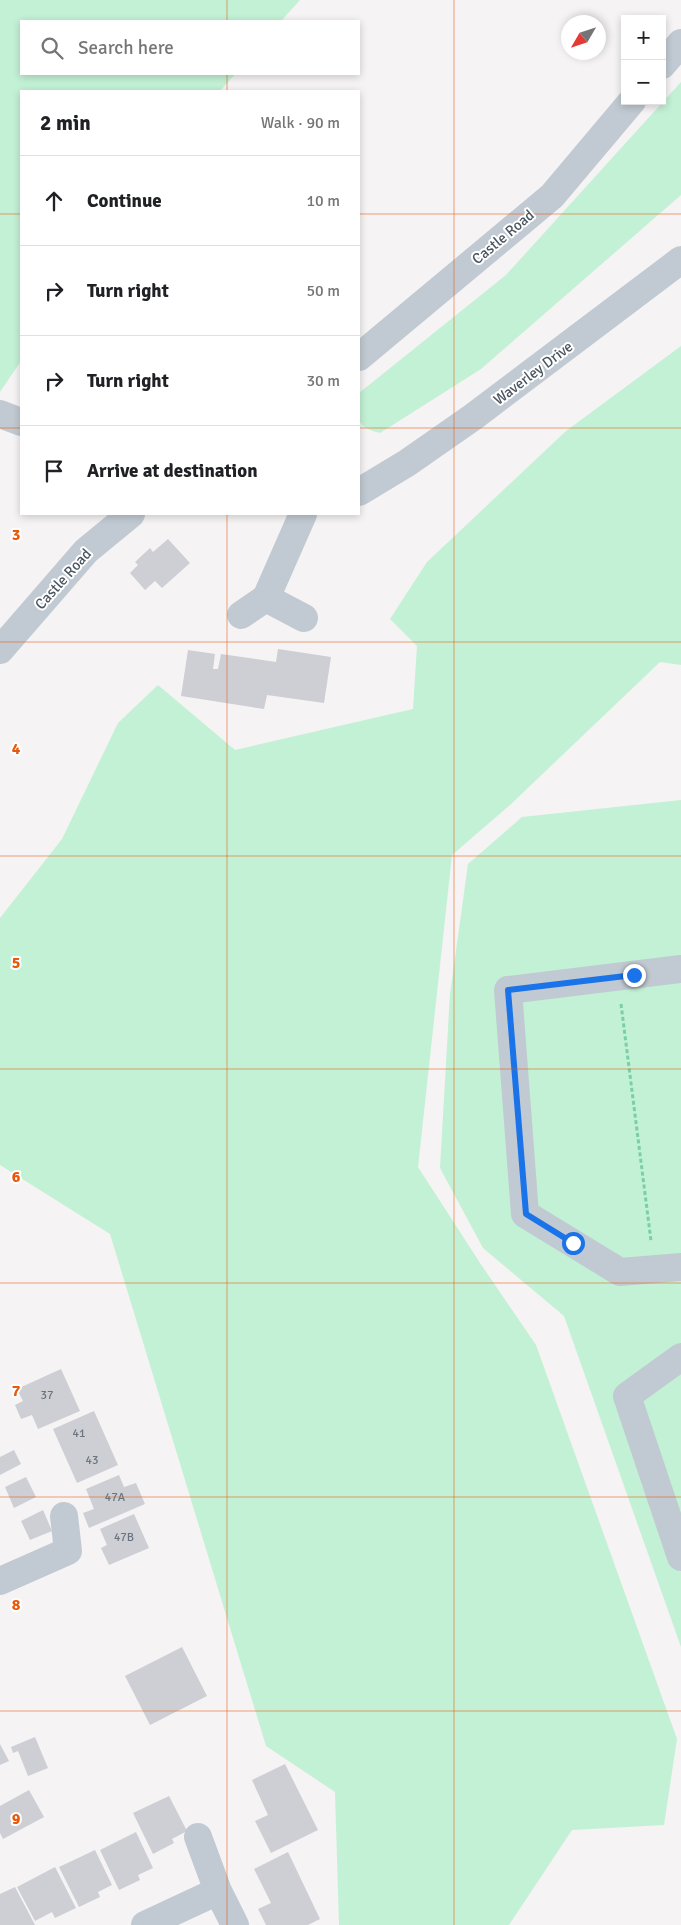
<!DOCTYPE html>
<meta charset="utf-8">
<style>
:root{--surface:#fff;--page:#f6f6f6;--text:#202124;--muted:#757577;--line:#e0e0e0}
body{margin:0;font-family:Signika,sans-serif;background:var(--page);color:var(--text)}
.controls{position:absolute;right:15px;top:15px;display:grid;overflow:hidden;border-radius:0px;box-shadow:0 2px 8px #0003}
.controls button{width:45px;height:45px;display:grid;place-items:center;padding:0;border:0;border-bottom:1px solid var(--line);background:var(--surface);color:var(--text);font:25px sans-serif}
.compass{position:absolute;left:561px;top:15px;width:45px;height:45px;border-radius:50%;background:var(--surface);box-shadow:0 2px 8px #0003;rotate:231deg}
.stop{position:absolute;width:15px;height:15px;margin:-11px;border:4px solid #1a73e8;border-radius:50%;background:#fff}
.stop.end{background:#1a73e8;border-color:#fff;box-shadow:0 1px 5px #0008}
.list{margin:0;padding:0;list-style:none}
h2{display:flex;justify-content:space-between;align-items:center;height:65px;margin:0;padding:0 20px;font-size:21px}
h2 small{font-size:16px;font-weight:400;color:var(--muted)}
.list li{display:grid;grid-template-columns:32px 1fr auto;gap:15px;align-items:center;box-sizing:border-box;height:90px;padding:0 20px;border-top:1px solid var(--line)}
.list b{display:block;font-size:19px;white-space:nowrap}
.list em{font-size:16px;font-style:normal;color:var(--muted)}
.icon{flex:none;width:28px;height:28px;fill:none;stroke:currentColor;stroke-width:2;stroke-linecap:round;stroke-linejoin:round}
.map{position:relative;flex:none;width:681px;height:1925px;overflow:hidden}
.search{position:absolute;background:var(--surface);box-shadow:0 2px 8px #0003;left:20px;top:20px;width:340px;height:55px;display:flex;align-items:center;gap:12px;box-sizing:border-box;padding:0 18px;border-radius:0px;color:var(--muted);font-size:19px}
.panel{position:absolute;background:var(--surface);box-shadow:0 2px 8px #0003;left:20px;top:90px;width:340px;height:425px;border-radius:0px}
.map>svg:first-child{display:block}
.green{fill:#c3f1d5}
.building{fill:#cdcfd5}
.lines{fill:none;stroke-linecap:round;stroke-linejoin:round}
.path{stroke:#7ad0a6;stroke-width:3;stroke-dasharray:4 2.5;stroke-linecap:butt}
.minor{stroke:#c1cad2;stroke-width:28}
.route{stroke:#1a73e8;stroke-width:6}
.grid{fill:none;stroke:#e8590c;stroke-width:1;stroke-opacity:0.55}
.labels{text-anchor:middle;stroke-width:4;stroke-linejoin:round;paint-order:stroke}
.number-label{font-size:12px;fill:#6b747e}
.street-label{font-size:15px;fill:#4a5661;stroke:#fff}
.grid-label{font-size:16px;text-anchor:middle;font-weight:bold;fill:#e8590c;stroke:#fff;stroke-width:4;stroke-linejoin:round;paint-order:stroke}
</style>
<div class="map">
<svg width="681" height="1925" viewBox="0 0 681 1925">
<rect width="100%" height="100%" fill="#f5f3f3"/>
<path class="green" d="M0 0H300L281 21H21V74H235L220 91H21V361L0 392Z
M681 82V195L481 369 380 433C352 425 359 419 359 393L506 275Z
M681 346V665L660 662 510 805 452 855 418 1167 480 1263 536 1345 677 1739 664 1825 572 1830 509 1925H339L335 1792 266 1746 110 1234 0 1165V918L62 839 118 723 158 685 235 750 413 709 417 646 390 619 427 562 566 431Z
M681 800V1647L564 1316 483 1248 440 1168 450 994 468 864 522 817Z"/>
<path class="building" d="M168 539 190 563 162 588 155 581 145 590 130 573 138 565 135 562 150 548 153 552Z
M278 649 331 657 324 703 267 695 264 709 181 696 188 650 215 654 213 669H218L221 654 276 662Z
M61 1369 80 1411 38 1429 32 1415 21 1419 15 1405 23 1401 17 1389Z
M94 1411 118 1465 77 1483 53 1429Z
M14 1450 21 1464 0 1475V1457Z
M119 1475 124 1487 136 1483 145 1504 89 1528 83 1513 94 1509 86 1489Z
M26 1477 36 1497 14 1508 5 1487Z
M43 1510 52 1531 30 1540 21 1521Z
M134 1514 149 1548 109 1565 101 1548 107 1545 100 1529Z
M182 1647 207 1696 150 1725 125 1676Z
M35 1737 48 1768 28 1776 18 1751 13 1753 11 1747Z
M0 1744 9 1761 0 1765Z
M285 1764 318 1830 271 1853 255 1821 268 1815 252 1780Z
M29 1790 44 1817 3 1839 0 1833V1806Z
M169 1796 187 1831 172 1839 174 1843 153 1854 133 1813Z
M136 1832 153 1868 138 1875 140 1880 119 1890 100 1850Z
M95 1850 112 1885 98 1892 100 1897 79 1907 59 1867Z
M288 1852 320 1919 308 1925H266L258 1909 271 1903 254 1869Z
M55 1867 76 1908 55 1918 52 1912 35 1921 17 1887Z
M15 1887 35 1925H0V1894Z"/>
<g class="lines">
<path class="path" d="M621 1004 651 1241"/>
<path class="minor" d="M662 65 681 43
M359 357 552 196 632 101
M0 414 21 422
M359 492 407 463 473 417 681 260
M266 598 304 618
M241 615 266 598 303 514
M0 650 86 551 131 514
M681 969 508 990 525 1214 620 1272 681 1267
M681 1357 627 1396 681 1557
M0 1581 68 1551 64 1516
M198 1837 218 1891 235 1925
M145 1925 218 1891"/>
</g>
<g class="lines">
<path class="route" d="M573 1243 526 1214 508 990 634 975"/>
</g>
<path class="grid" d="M227 0V21M454 0V1925M227 74V91M0 214H21M359 214H681M0 428H21M359 428H681M227 514V1925M0 642H681M0 856H681M0 1069H681M0 1283H681M0 1497H681M0 1711H681"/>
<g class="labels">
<g class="number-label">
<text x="47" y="1399">37</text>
<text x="79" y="1437">41</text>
<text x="92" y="1464">43</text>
<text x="115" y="1501">47A</text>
<text x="124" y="1541">47B</text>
</g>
<g class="street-label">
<text transform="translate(503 237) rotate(-40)" y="5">Castle Road</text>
<text transform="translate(533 373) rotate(-37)" y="5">Waverley Drive</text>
<text transform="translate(63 579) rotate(-48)" y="5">Castle Road</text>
</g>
</g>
<g class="grid-label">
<text x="16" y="540">3</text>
<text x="16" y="754">4</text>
<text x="16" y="968">5</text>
<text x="16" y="1182">6</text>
<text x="16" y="1396">7</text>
<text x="16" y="1610">8</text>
<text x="16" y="1824">9</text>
</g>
</svg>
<div class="controls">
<button>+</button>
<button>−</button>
</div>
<svg class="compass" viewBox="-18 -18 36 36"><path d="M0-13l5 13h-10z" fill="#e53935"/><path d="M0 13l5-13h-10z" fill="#757577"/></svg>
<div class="stop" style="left:573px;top:1243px"></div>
<div class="stop end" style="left:634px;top:975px"></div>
<div class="search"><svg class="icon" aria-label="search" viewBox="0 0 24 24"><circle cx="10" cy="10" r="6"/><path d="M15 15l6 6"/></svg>Search here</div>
<section class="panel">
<h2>2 min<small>Walk · 90 m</small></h2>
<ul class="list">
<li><svg class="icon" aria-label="ahead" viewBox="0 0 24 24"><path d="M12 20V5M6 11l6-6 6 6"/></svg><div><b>Continue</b></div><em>10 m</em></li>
<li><svg class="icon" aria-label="right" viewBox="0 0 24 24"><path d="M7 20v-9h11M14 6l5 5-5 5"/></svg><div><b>Turn right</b></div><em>50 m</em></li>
<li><svg class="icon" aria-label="right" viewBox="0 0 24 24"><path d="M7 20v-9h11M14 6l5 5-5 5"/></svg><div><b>Turn right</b></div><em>30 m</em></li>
<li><svg class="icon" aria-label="arrive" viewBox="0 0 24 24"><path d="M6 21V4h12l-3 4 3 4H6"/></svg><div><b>Arrive at destination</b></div></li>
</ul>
</section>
</div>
